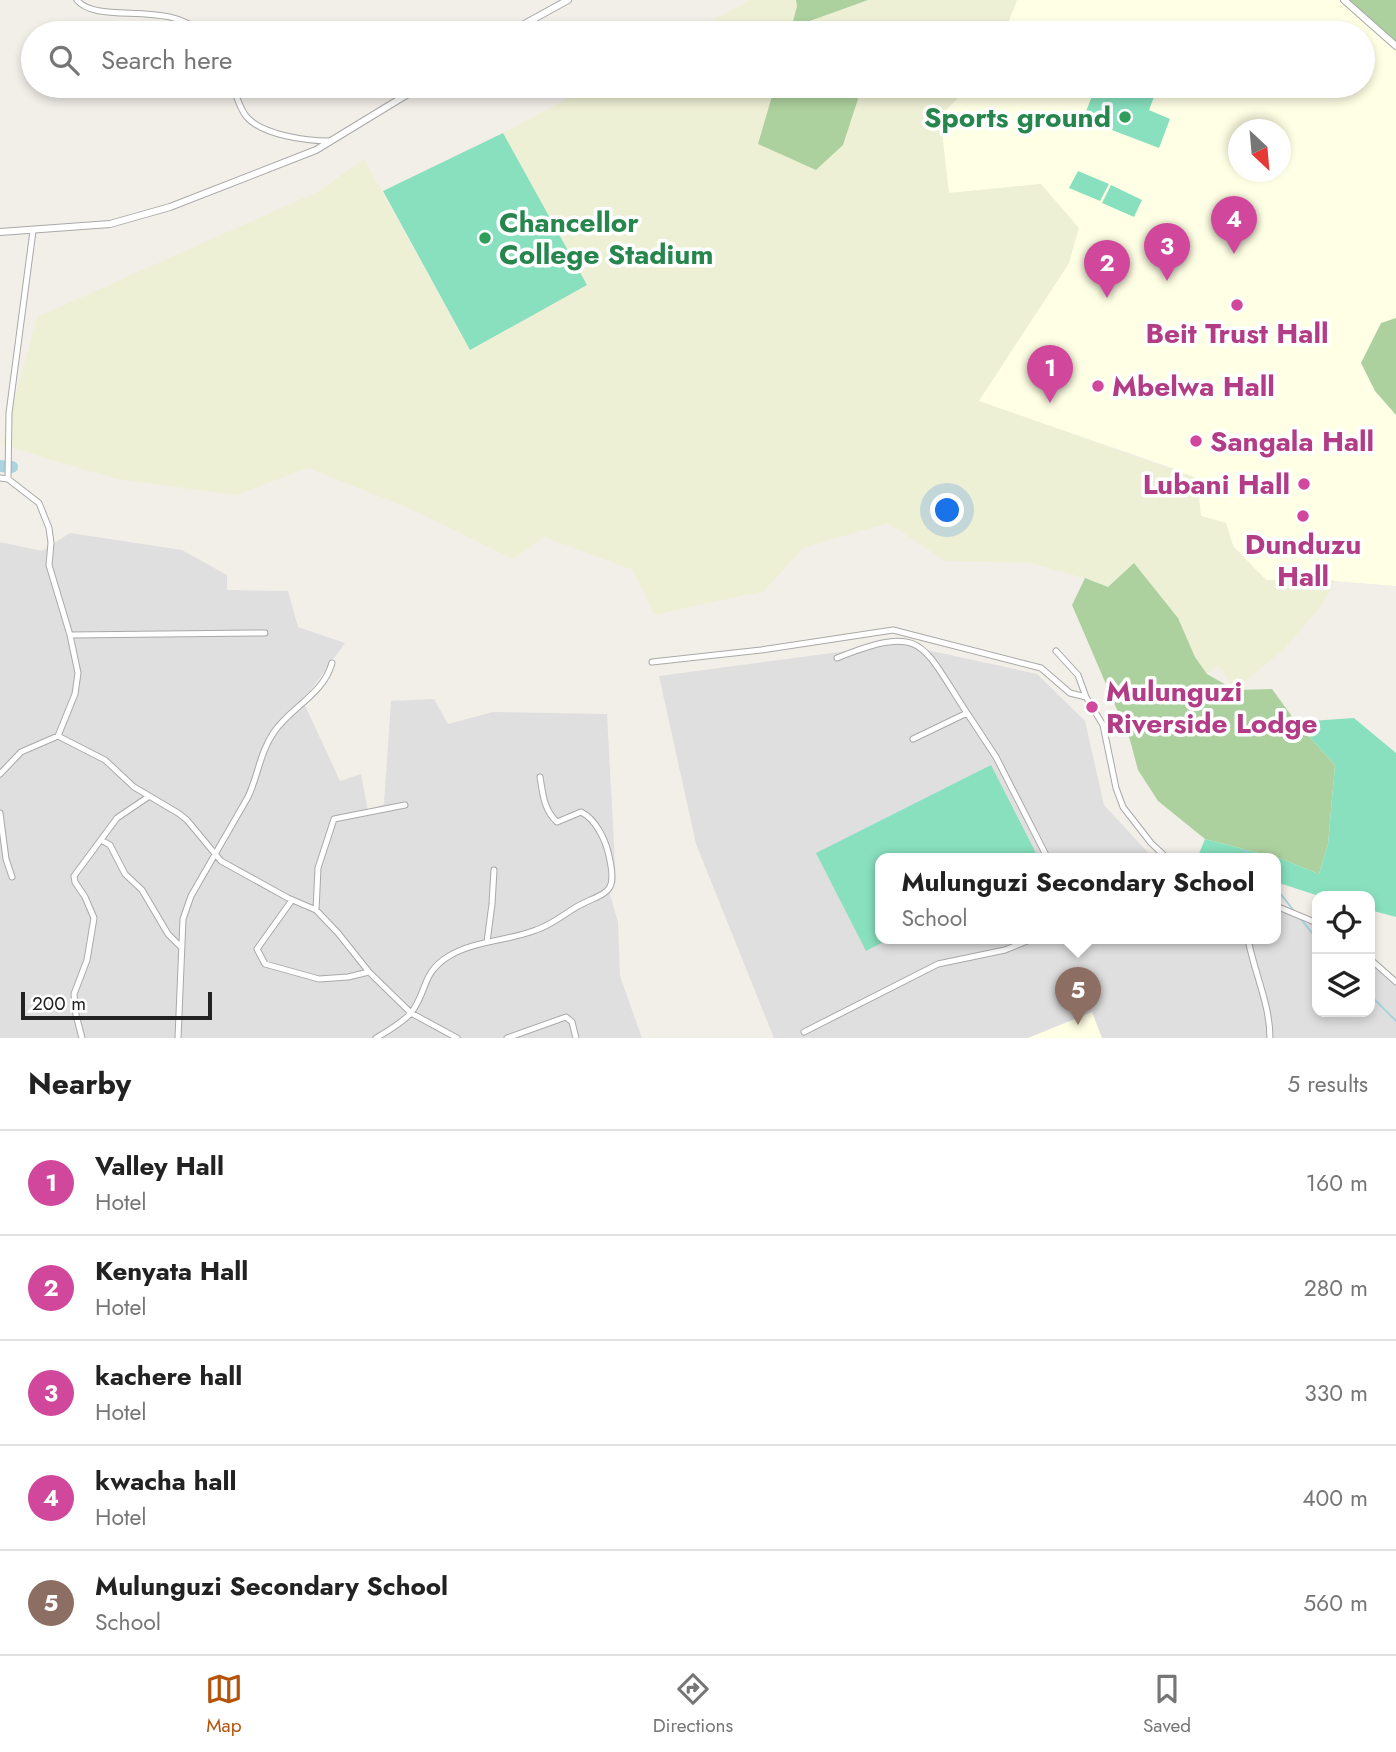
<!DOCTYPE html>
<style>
:root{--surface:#fff;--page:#f2f2f2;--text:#222;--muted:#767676;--line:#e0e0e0;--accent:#b45309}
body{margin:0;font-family:Jost,sans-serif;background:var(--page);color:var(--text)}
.controls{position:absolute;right:21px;bottom:21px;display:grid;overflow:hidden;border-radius:14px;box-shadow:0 4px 10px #0003}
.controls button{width:63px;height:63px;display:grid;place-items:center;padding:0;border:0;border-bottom:2px solid var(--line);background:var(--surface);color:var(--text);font:35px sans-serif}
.compass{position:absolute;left:1228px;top:119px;width:63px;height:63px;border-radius:50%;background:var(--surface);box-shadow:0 4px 10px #0003;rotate:154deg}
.scale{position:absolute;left:21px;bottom:18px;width:191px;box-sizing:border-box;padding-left:7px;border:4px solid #222;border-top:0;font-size:19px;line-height:24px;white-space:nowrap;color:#222;-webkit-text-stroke:5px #fff;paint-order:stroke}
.you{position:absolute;left:948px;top:511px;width:24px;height:24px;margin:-18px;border:5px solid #fff;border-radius:50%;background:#1a73e8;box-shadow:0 0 0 10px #1a73e833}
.badge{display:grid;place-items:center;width:46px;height:46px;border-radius:50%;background:var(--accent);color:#fff;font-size:23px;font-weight:700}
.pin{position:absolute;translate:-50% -58px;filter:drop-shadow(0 2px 4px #0008)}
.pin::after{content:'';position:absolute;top:37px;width:24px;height:21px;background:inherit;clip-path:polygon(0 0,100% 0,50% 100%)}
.popup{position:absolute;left:875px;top:853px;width:406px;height:91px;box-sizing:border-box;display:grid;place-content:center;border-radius:14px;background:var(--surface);filter:drop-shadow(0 2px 5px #0005);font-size:23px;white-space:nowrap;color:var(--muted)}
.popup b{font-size:26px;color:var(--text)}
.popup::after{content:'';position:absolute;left:50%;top:100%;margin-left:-14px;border:14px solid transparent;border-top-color:var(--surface)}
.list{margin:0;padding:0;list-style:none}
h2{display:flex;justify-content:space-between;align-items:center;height:91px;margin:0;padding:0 28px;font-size:30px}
h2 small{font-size:23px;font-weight:400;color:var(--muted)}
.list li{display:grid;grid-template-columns:46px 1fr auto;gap:21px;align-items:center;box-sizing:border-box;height:105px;padding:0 28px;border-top:2px solid var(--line)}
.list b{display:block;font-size:26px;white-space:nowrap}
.list p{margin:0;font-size:23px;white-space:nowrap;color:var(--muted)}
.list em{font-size:23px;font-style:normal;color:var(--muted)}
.icon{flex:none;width:38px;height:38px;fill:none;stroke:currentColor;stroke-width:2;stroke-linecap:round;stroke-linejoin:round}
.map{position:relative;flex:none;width:1396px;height:1038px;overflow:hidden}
.search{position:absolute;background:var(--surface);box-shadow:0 4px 10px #0003;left:21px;right:21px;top:21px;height:77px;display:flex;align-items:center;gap:18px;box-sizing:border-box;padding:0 24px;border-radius:38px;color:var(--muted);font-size:26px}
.sheet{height:616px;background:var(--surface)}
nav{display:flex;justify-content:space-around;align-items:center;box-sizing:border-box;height:98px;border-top:2px solid var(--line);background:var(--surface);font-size:19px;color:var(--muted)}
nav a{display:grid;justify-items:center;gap:4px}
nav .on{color:var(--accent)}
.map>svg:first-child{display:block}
.residential{fill:#e0dfdf}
.education{fill:#ffffe5;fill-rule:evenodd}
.farmland{fill:#eef0d5}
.forest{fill:#add19e}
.pitch{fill:#88e0be}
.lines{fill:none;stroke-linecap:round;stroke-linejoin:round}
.stream{stroke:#aad3df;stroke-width:2}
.river{stroke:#aad3df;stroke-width:12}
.minor-casing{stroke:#a9a9a9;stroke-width:7}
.tertiary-casing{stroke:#a9a9a9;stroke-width:8}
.minor{stroke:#fff;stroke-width:5}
.tertiary{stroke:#fff;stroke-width:6}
.leisure-dot{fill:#2e9e5b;stroke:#fff;stroke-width:2.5}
.hotel-dot{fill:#d1479c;stroke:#fff;stroke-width:2.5}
.labels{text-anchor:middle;stroke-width:7;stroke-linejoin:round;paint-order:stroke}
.leisure-label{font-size:28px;font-weight:bold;fill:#27864d;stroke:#fff;text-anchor:end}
.hotel-label{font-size:28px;font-weight:bold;fill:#b23c85;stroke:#fff;text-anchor:start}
</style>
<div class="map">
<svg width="1396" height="1038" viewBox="0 0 1396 1038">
<rect width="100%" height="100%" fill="#f2efe9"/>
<path class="residential" d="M70 533 182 550 227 575V590L288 591 298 627 345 643 303 701 340 781 361 774 368 811 384 804 391 701 434 699 448 724 493 712 607 714 616 882 609 891 618 922 620 976 642 1038H0V542L42 551Z
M899 644 1037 674 1085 721 1104 805 1154 859H880V939H1276V908L1317 924V1012H1370V960L1396 984V1038H774L696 844 659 676Z"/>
<path class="education" d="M1017 0H1346L1396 48V586L1335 581 1304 570 1299 581 1266 580 1233 546 1226 523 1201 516 1178 470 978 401 1069 263 1041 184 949 193 940 116 970 86H1363V33H1004ZM1238 130H1280V172H1238Z
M1092 1012 1102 1038H1028Z"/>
<path class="farmland" d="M750 0H796L797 6 790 33H688Z
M868 0H1017L1004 33H804L806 22Z
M591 86H775L759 144 858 99 843 86H970L940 116 949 193 1041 184 1079 228 1069 263 979 401 1197 478 1201 516 1226 523 1233 546 1266 580 1299 581 1304 570 1335 581 1322 605 1285 648 1235 690 1223 671 1217 666 1207 674 1195 657 1178 618 1084 578 1030 563 945 561 888 523 803 548 764 591 654 615 633 570 544 537 513 559 411 509 308 468 236 495 116 479 2 445 37 317 317 192 364 159 470 350 587 285 503 133Z"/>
<path class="forest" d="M796 0H868L807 22 804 33H790L797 6Z
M1345 0H1396V48Z
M775 86H843L858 99 843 145 816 170 758 144Z
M1396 318V415L1375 391 1361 363 1381 323Z
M1134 563 1178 618 1195 657 1207 674 1235 690 1272 689 1296 722 1335 765 1328 844 1319 874 1282 859 1205 839 1158 801 1138 770 1130 740 1072 605 1085 578 1108 587Z"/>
<path class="pitch" d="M1096 86H1149L1157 89 1149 110 1170 119 1159 148 1083 119Z
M503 133 587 285 470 350 383 191Z
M1078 171 1109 184 1100 201 1069 188Z
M1111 185 1142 200 1134 217 1102 203Z
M1354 718 1396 753V917L1370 910V896H1319L1276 882V859H1205L1198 856 1205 839 1282 859 1319 874 1328 844 1335 765 1296 722Z
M991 765 1039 859H880V939H889L866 951 816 853Z"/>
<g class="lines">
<path class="stream" d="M1245 850 1252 859
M1276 888 1294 911
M1300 918 1317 939
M1370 995 1396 1021"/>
<path class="river" d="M0 466 12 467"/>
<g class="minor-casing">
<path id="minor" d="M77 0C96 25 172 0 200 33
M232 86C237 96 239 107 246 116 261 135 307 141 330 141
M0 478 8 479 39 503 49 528 51 543 49 565 70 635 78 673 75 694 58 736
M8 479 9 413 33 231
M70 635 265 633
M1056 651 1078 675 1086 697
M837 658C924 623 921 643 967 713
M652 662 761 650 893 630 1041 668 1070 693 1086 697 1103 725 1116 788 1123 807 1151 843 1168 859
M913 739 967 713 996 757 1048 859
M0 774 21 752 58 736 105 760 134 787 178 813 187 820 221 861 288 898 316 910 338 933 369 972 411 1013 457 1038
M0 813 6 859 12 877
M101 840 110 845 125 874 142 890 168 934 181 947
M292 900 257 949 265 964 319 979 348 977 369 972
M1276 906 1317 923
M316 910 318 868 334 819 405 805
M1248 939C1254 972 1270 1004 1270 1038
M487 942 492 904 494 870
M1370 959 1396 982
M804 1032 938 964 1005 950 1032 939
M82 1038 76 1015 74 994 87 960 94 918 85 897 75 882 74 876 117 818 148 797
M178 1038 183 919 191 896 248 797C258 776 260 752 274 732 292 706 323 695 332 663
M376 1038C388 1031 402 1023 411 1013 428 991 421 973 449 956 476 940 508 941 536 930 552 925 564 914 578 906 607 891 618 895 609 856 606 841 596 819 581 812L557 822C544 810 543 795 540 777
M507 1038 566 1017 572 1022 576 1038"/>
</g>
<g class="tertiary-casing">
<path id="tertiary" d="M1344 0 1396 46
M508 33 568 0
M0 232 110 224 170 207 316 150 421 86"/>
</g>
<use href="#minor" class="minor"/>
<use href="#tertiary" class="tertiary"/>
</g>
<g class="leisure-dot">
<circle cx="1125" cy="117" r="7"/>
<circle cx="485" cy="238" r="7"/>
</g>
<g class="hotel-dot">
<circle cx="1237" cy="305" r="7"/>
<circle cx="1098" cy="386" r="7"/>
<circle cx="1196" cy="441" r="7"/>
<circle cx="1304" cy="484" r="7"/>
<circle cx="1303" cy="516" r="7"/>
<circle cx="1092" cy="707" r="7"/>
</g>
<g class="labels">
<g class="leisure-label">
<text x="1111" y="127">Sports ground</text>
<text x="499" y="232" text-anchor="start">Chancellor<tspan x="499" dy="32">College Stadium</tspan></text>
</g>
<g class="hotel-label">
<text x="1237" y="343" text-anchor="middle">Beit Trust Hall</text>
<text x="1112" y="396">Mbelwa Hall</text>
<text x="1210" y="451">Sangala Hall</text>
<text x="1290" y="494" text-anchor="end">Lubani Hall</text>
<text x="1303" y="554" text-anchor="middle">Dunduzu<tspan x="1303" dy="32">Hall</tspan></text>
<text x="1106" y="701">Mulunguzi<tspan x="1106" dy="32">Riverside Lodge</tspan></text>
</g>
</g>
</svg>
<div class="controls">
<button><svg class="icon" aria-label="locate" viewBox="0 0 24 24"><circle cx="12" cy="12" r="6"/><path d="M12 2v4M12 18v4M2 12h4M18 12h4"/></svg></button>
<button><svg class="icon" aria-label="layers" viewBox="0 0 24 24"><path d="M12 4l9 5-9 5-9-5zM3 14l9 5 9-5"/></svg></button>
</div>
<svg class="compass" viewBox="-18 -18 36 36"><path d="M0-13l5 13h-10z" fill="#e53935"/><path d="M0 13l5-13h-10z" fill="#767676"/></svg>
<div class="scale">200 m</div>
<div class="you"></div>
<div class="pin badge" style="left:1050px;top:403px;background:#d1479c">1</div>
<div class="pin badge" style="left:1107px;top:298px;background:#d1479c">2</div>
<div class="pin badge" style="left:1167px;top:281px;background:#d1479c">3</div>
<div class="pin badge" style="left:1234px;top:254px;background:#d1479c">4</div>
<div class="pin badge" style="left:1078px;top:1025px;background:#8d6e63">5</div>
<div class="popup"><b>Mulunguzi Secondary School</b>School</div>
<div class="search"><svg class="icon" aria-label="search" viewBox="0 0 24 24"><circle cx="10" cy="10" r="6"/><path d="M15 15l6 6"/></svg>Search here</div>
</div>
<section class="sheet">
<h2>Nearby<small>5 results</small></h2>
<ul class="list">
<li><span class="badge" style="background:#d1479c">1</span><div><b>Valley Hall</b><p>Hotel</p></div><em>160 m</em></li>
<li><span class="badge" style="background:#d1479c">2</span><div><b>Kenyata Hall</b><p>Hotel</p></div><em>280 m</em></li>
<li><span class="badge" style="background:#d1479c">3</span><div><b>kachere hall</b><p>Hotel</p></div><em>330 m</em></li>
<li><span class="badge" style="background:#d1479c">4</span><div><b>kwacha hall</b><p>Hotel</p></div><em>400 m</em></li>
<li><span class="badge" style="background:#8d6e63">5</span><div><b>Mulunguzi Secondary School</b><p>School</p></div><em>560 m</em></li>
</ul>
</section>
<nav>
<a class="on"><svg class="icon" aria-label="map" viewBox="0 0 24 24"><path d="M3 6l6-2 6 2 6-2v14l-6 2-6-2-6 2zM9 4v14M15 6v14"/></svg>Map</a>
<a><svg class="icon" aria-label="directions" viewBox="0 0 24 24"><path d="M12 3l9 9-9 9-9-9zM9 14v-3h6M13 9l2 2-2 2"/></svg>Directions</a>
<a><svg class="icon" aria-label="saved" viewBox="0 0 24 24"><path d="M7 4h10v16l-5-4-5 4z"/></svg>Saved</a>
</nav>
